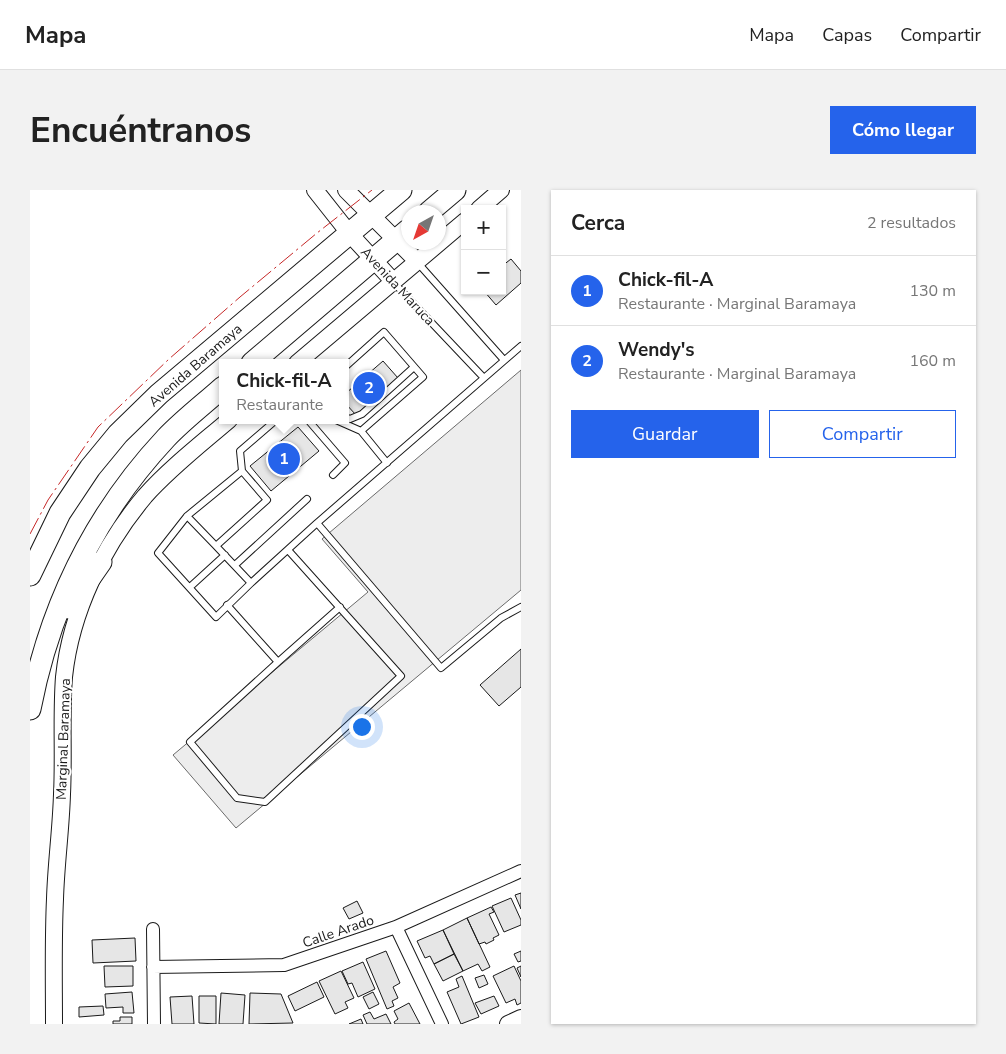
<!DOCTYPE html>
<html lang="es">
<meta charset="utf-8">
<style>
:root{--surface:#fff;--page:#f2f2f2;--text:#222;--muted:#767676;--line:#e0e0e0;--accent:#2563eb}
body{margin:0;font-family:"Nunito Sans",sans-serif;background:var(--page);color:var(--text)}
.controls{position:absolute;right:15px;top:15px;display:grid;overflow:hidden;border-radius:0px;box-shadow:0 1px 4px #0004}
.controls button{width:45px;height:45px;display:grid;place-items:center;padding:0;border:0;border-bottom:1px solid var(--line);background:var(--surface);color:var(--text);font:25px sans-serif}
.compass{position:absolute;left:371px;top:15px;width:45px;height:45px;border-radius:50%;background:var(--surface);box-shadow:0 1px 4px #0004;rotate:220deg}
.you{position:absolute;left:331px;top:536px;width:18px;height:18px;margin:-12px;border:4px solid #fff;border-radius:50%;background:#1a73e8;box-shadow:0 0 0 8px #1a73e833}
.badge{display:grid;place-items:center;width:32px;height:32px;border-radius:50%;background:var(--accent);color:#fff;font-size:16px;font-weight:700}
.pin{position:absolute;translate:-50% -50%;border:2px solid #fff;box-shadow:0 1px 5px #0006}
.popup{position:absolute;left:189px;top:169px;width:130px;height:65px;box-sizing:border-box;display:grid;place-content:center;border-radius:0px;background:var(--surface);filter:drop-shadow(0 1px 4px #0005);font-size:16px;white-space:nowrap;color:var(--muted)}
.popup b{font-size:19px;color:var(--text)}
.popup::after{content:'';position:absolute;left:50%;top:100%;margin-left:-10px;border:10px solid transparent;border-top-color:var(--surface)}
.list{margin:0;padding:0;list-style:none}
h2{display:flex;justify-content:space-between;align-items:center;height:65px;margin:0;padding:0 20px;font-size:21px}
h2 small{font-size:16px;font-weight:400;color:var(--muted)}
.list li{display:grid;grid-template-columns:32px 1fr auto;gap:15px;align-items:center;box-sizing:border-box;height:70px;padding:0 20px;border-top:1px solid var(--line)}
.list b{display:block;font-size:19px;white-space:nowrap}
.list p{margin:0;font-size:16px;white-space:nowrap;color:var(--muted)}
.list em{font-size:16px;font-style:normal;color:var(--muted)}
.actions{display:flex;gap:10px;padding:15px 20px}
.actions a{flex:1;padding:11px 0;border:1px solid var(--accent);border-radius:0px;text-align:center;font-size:18px;color:var(--accent)}
.actions .main{background:var(--accent);color:#fff}
.map{position:relative;flex:none;width:491px;height:834px;overflow:hidden;border-radius:0px}
header{display:flex;align-items:center;gap:30px;box-sizing:border-box;height:70px;padding:0 25px;background:var(--surface);border-bottom:1px solid var(--line)}
header strong{font-size:24px}
nav{display:flex;gap:28px;margin-inline-start:auto;font-size:18px}
.intro{display:flex;align-items:center;justify-content:space-between;box-sizing:border-box;height:120px;padding:0 30px}
h1{margin:0;font-size:35px}
.button{padding:12px 22px;border-radius:0px;background:var(--accent);color:#fff;font-size:18px;font-weight:700}
main{display:flex;gap:30px;padding:0 30px}
aside{flex:1;background:var(--surface);border-radius:0px;box-shadow:0 1px 4px #0004}
.map>svg:first-child{display:block}
.parking{fill:#ededed;stroke:#6a6a6a}
.building{fill:#e6e6e6;stroke:#1a1a1a}
.lines{fill:none;stroke-linecap:round;stroke-linejoin:round}
.service-casing{stroke:#1a1a1a;stroke-width:8}
.minor-casing{stroke:#1a1a1a;stroke-width:14}
.tertiary-casing{stroke:#1a1a1a;stroke-width:18}
.trunk-casing{stroke:#1a1a1a;stroke-width:23}
.service{stroke:#fff;stroke-width:6}
.minor{stroke:#fff;stroke-width:12}
.tertiary{stroke:#fff;stroke-width:16}
.trunk{stroke:#fff;stroke-width:21}
.power{stroke:#c62828;stroke-width:1;stroke-dasharray:18 4 2.5 4;stroke-linecap:butt}
.labels{text-anchor:middle;stroke-width:4;stroke-linejoin:round;paint-order:stroke}
.street-label{font-size:14px;fill:#1a1a1a;stroke:#fff}
</style>
<header>
<strong>Mapa</strong>
<nav><a>Mapa</a><a>Capas</a><a>Compartir</a></nav>
</header>
<div class="intro"><h1>Encuéntranos</h1><a class="button">Cómo llegar</a></div>
<main>
<div class="map">
<svg width="491" height="834" viewBox="0 0 491 834">
<rect width="100%" height="100%" fill="#fff"/>
<path class="parking" d="M491 180V400L206 638 143 565 338 402 292 349Z"/>
<path class="building" d="M481 69 491 81V93L466 115 454 101H472V76Z
M353 171 368 188 326 225 315 213V204Z
M268 237 289 261 241 301 220 276Z
M491 459V497L469 516 450 495Z
M491 703V719L485 705Z
M481 708 491 730V735L474 742 462 716Z
M327 711 333 723 319 729 313 718Z
M461 717 464 722 459 724 469 745 463 748 464 750 456 754 455 752 449 754 437 728Z
M437 728 460 777 452 781 448 774 433 781 413 740Z
M413 740 424 764 404 774 400 766 395 768 387 751Z
M105 748 106 771 63 773 62 750Z
M356 761 370 793 363 797 368 808 362 811 364 816 357 819 336 769Z
M491 761V771L488 772 484 764Z
M424 764 433 781 413 791 404 774Z
M333 772 345 799 328 807 322 793 318 794 312 781Z
M74 776H103V796L75 797Z
M484 776 491 791V813L487 815 485 809 476 813 463 786Z
M491 776V787L487 778Z
M311 781 324 808 315 812 318 818 305 824 289 791Z
M454 785 458 794 449 798 445 788Z
M432 786 449 827 431 834 417 802 429 797 426 789Z
M287 792 294 807 265 821 258 806Z
M102 802 104 823H93V817L76 818 75 804Z
M343 802 349 814 339 819 333 807Z
M191 803 215 805 213 834H189Z
M220 803 251 804 263 833 219 834Z
M162 806 164 834H142L140 807Z
M169 806H186V834L169 833Z
M464 806 469 816 451 824 445 813Z
M379 813 390 834H365L364 832 368 829 364 821Z
M73 816 74 825 49 827V817Z
M340 822 344 829 356 824 361 834H337L333 825Z
M90 827H102V834H83V831H90Z
M331 829 333 834H319Z"/>
<g class="lines">
<g class="service-casing">
<path id="service" d="M387 72 474 170
M364 93 454 188
M491 156 287 333 411 478 471 428 491 417
M315 177 354 142 393 187 331 241 357 273
M315 227 320 229 332 224 384 177
M278 230 315 273 303 285
M306 230 331 241
M212 281 210 261 246 230
M157 326 128 363 186 427 221 393
M186 356 157 326 212 281 237 310 186 356 221 393 287 333
M205 375 277 309
M160 397 195 365
M197 415 248 472 160 552 207 608 235 612 371 486 258 360
M248 472 310 417"/>
</g>
<g class="minor-casing">
<path id="minor" d="M366 737 412 834
M123 739 124 834
M123 777 254 775 366 737 491 681"/>
</g>
<g class="tertiary-casing">
<path id="tertiary" d="M285 0 319 43 363 91
M316 0 387 71
M449 19 471 0
M267 173 435 31
M24 834C24 792 23 751 25 709 26 674 31 639 32 604 34 565 31 526 34 487 41 421 73 356 115 306 140 278 171 254 199 230
M478 834 491 828"/>
</g>
<g class="trunk-casing">
<path id="trunk" d="M399 22 425 0
M222 173 378 40
M0 385 30 323 60 278 88 244 129 204 371 0
M39 418 71 372
M0 519C20 416 64 325 136 248 153 230 174 214 193 197"/>
</g>
<use href="#service" class="service"/>
<use href="#minor" class="minor"/>
<use href="#tertiary" class="tertiary"/>
<use href="#trunk" class="trunk"/>
<path class="power" d="M0 344 18 310 68 237 139 169 210 107 287 43 342 0"/>
</g>
<g class="labels">
<g class="street-label">
<text transform="translate(368 96) rotate(47)" y="5">Avenida Maruca</text>
<text transform="translate(165 175) rotate(-41)" y="5">Avenida Baramaya</text>
<text transform="translate(33 549) rotate(-88)" y="5">Marginal Baramaya</text>
<text transform="translate(308 741) rotate(-19)" y="5">Calle Arado</text>
</g>
</g>
</svg>
<div class="controls">
<button>+</button>
<button>−</button>
</div>
<svg class="compass" viewBox="-18 -18 36 36"><path d="M0-13l5 13h-10z" fill="#e53935"/><path d="M0 13l5-13h-10z" fill="#767676"/></svg>
<div class="you"></div>
<div class="pin badge" style="left:254px;top:269px">1</div>
<div class="popup"><b>Chick-fil-A</b>Restaurante</div>
<div class="pin badge" style="left:339px;top:198px">2</div>
</div>
<aside>
<h2>Cerca<small>2 resultados</small></h2>
<ul class="list">
<li><span class="badge">1</span><div><b>Chick-fil-A</b><p>Restaurante · Marginal Baramaya</p></div><em>130 m</em></li>
<li><span class="badge">2</span><div><b>Wendy's</b><p>Restaurante · Marginal Baramaya</p></div><em>160 m</em></li>
</ul>
<div class="actions"><a class="main">Guardar</a><a>Compartir</a></div>
</aside>
</main>
